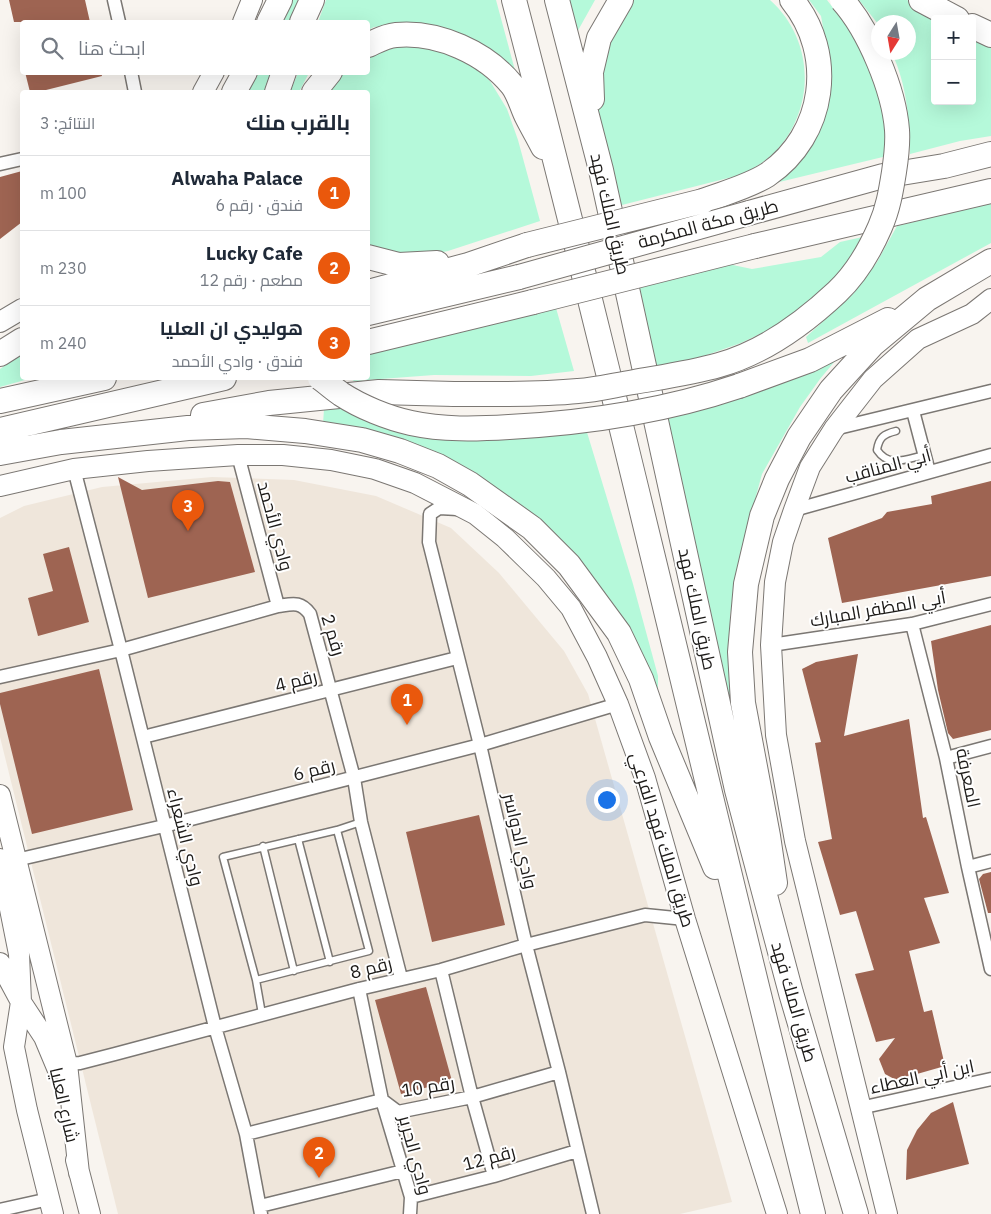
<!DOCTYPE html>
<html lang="ar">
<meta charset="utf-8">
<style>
:root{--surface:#fff;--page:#f2f2f3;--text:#1f2937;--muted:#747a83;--line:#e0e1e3;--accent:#ea580c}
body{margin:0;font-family:"IBM Plex Sans",Cairo,sans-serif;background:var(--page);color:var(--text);direction:rtl}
.controls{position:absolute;right:15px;top:15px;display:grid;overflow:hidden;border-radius:5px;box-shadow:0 5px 20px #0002}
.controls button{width:45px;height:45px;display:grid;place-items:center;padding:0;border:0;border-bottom:1px solid var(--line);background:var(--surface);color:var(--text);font:25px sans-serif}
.compass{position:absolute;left:871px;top:15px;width:45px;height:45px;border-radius:50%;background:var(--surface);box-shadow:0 5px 20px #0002;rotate:191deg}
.you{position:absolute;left:606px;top:799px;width:18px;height:18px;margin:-12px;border:4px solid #fff;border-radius:50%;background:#1a73e8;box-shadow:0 0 0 8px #1a73e833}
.badge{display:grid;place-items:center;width:32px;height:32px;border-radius:50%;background:var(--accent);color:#fff;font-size:16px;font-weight:700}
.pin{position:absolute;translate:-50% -41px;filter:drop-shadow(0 1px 2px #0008)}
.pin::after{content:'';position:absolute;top:26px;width:18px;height:15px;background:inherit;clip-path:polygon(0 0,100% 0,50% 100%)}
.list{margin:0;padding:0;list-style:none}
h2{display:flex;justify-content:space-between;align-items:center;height:65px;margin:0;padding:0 20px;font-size:21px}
h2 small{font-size:16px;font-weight:400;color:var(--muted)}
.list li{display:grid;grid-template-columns:32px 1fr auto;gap:15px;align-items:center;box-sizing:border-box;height:75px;padding:0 20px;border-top:1px solid var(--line)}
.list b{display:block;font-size:19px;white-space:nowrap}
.list p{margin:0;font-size:16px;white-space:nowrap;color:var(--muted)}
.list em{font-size:16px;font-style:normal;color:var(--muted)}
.icon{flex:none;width:28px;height:28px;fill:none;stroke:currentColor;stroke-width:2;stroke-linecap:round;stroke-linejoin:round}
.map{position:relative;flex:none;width:991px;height:1214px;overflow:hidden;direction:ltr}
.search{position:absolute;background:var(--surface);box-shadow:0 5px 20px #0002;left:20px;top:20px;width:350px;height:55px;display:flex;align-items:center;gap:12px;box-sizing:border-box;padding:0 18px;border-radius:5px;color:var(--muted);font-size:19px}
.panel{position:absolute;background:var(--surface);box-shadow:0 5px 20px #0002;left:20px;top:90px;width:350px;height:290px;border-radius:5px;direction:rtl}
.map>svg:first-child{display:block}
.built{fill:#efe6db}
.green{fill:#b5f9da}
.building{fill:#9e6452}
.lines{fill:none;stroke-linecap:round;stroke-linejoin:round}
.lane-casing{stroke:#7b7773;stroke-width:9}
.street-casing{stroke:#7b7773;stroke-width:15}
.primary-casing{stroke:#7b7773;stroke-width:22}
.highway-casing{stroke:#7b7773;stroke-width:26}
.lane{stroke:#fff;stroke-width:6}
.street{stroke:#fff;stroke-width:12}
.primary{stroke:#fff;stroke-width:20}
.highway{stroke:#fff;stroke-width:24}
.highway-bridge-casing{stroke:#7b7773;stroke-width:26;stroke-linecap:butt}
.highway-bridge{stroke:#fff;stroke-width:24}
.labels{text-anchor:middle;stroke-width:4;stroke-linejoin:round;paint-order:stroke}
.street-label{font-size:18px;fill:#1d1b19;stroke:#fff}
</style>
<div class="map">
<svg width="991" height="1214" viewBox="0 0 991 1214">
<rect width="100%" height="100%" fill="#f8f4ef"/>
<path class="built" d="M212 477 294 480 376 496 451 528 499 573 564 651 588 694 732 1202 680 1214H118L0 737V518L24 506 102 487Z"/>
<path class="green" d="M292 0H298L290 22H282Z
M326 0H496L516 74C498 60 480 41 459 33 431 23 402 25 374 27L368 30V22H318Z
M556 0H595L571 43Z
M628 0H770C815 40 816 109 775 152 765 162 752 169 740 175L618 206 593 103 616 14Z
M809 0H827L865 49 888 124 887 156 771 184 822 122 831 71 821 16Z
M859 0H907L942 19H935V101H972V33L991 41V136L960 141 910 154C909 117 907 86 892 53L908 52V22L878 24Z
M385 45 434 46 478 69 490 81 507 109 518 140 540 221 448 251 433 254 403 255 368 248V92H317L334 73 368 72V50Z
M259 73H273L266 92H247Z
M298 73H309L299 92H290Z
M991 203V243L808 343 806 337 853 294 877 262 897 226Z
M867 236 841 276 779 325 741 343 704 356 649 370 635 283 723 263 752 269 821 257 840 242Z
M556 308 574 371 531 376 434 375 354 381 350 378H368V354Z
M22 354V378H32L0 387V369Z
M840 355 820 379 800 407 762 474 740 555 730 616V699L658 418Z
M348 407 387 425 586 429 633 584 658 676V690L621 622 548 531 323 424 324 409Z"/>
<path class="building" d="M9 0H85L90 22H14Z
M25 72H101L102 76 38 92H30Z
M22 171V222L0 239V177Z
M118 477 142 490 218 481 230 482 255 572 148 598Z
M991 481V576L842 603 828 538 882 518 887 512 932 504 931 496Z
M69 547 89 622 38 636 28 598 53 591 43 554Z
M991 625V730L953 739 948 733 938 690 931 641Z
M858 654 844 736 909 719 923 818 926 817 949 893 924 898 940 943 909 951 924 1012 932 1010 945 1066 896 1080 885 1074 879 1059 895 1038 876 1042 855 974 874 970 856 911 840 915 818 842 832 839 815 743 821 742 802 669 816 662Z
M99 669 133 810 32 834 0 704V693Z
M479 815 505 925 432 942 406 832Z
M991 872V913H988L979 879 983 874Z
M426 987 452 1081 401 1094 375 1000Z
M953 1102 969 1164 906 1180 907 1150 917 1130 931 1113Z"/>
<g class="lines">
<g class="lane-casing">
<path id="lane" d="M896 431C884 434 879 437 877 450 889 468 906 459 925 455
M298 839 330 962
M263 846 294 971
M256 980 223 857 337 830
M262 1014 256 980 369 951 337 830 361 822"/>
</g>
<g class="street-casing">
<path id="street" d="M114 0 119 22
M131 72 135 92
M0 164 22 159
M913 411 929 472
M834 429 991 391
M238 455 278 606
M74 469 121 650 215 1027 246 1134 261 1214
M458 509 439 508 430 514 429 542 480 745 526 945 559 1072 593 1214
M794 510 991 455
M912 624 946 758 968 867 991 969
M771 645 912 624 991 604
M0 677 121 650 278 606C293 604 300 601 310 614L354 778 361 822 401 978
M143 737 457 658
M946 758 991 746
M16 860 164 826 480 745 618 704
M968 867 991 861
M441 970 472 1097 494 1176
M359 989 382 1100 411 1197 410 1214
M67 1064 80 1063 115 1054 359 989 441 970 526 945 645 915 685 919
M860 1108 991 1079
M246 1134 382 1100 398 1112 472 1097 559 1072
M411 1197 494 1176 577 1151
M260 1206 403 1171
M0 1210 49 1199"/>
</g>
<g class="primary-casing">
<path id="primary" d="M243 22 252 0
M203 92 214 72
M0 322 22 309
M0 486 74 469 148 461 238 455H283L331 460 375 469 415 483 475 514 505 538 546 578 571 608 597 657 618 704 645 778 685 919 777 1214
M0 795 67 1064 79 1173
M0 859 19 954 21 1002 14 1047 27 1110 53 1214
M0 963 21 1002 44 1037 57 1068
M76 1160 90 1214
M887 1214 795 841 776 735 771 645 775 582 783 542 794 510 810 467 834 429 873 379 918 339 972 314 991 299"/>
</g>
<g class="highway-casing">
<path id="highway" d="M514 0C619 403 712 810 813 1214
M557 0 601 170 737 790 791 993 856 1214
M921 0 957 19
M269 22 280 0
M302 22 312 0
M972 26 991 35
M368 45C377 41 385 36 396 35 438 31 486 53 512 85 519 94 522 107 527 117 532 127 538 137 543 147
M234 92 245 72
M277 92 284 72
M314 92 330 72
M592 99 591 72 599 38 621 0
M703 201C724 193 748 187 767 175 826 135 836 54 792 0
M749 213 883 176 944 166 991 154
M755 246 991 191
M368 257 399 265 437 263
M368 292 468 265 527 245
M368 313 519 277
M368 342 533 302
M0 354 22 340
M739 386 810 360 888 320
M0 401 104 378
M203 415 269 403 379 392 454 394
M0 430 224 378
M0 453 61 442 188 428 246 426 305 431 362 440 400 451 438 466 470 484 532 528 569 565 619 633 641 679 661 737 715 867
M775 883 768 836 743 703 740 652 746 584 762 516 777 479 799 437 831 390 873 344 927 299 991 261"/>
</g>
<use href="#lane" class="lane"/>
<use href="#street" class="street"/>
<use href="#primary" class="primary"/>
<use href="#highway" class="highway"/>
<g class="highway-bridge-casing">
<path id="highway-bridge" d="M527 245 703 201
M519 277 749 213
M533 302 755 246
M320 378C327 383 334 389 341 394 361 407 388 418 411 423 443 430 476 429 509 427 586 423 665 411 739 386
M454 394C495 394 537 395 578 391 597 390 615 385 634 382 662 377 691 373 719 365 762 353 804 323 837 292 855 275 870 250 880 227 888 209 891 191 894 172 896 159 898 144 897 130 894 90 869 30 842 0"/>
</g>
<use href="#highway-bridge" class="highway-bridge"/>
</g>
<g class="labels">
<g class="street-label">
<text transform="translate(610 214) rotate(77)" y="6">طريق الملك فهد</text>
<text transform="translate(708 224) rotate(-15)" y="6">طريق مكة المكرمة</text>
<text transform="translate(888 466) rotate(-15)" y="6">أبي المناقب</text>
<text transform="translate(275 526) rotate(75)" y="6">وادي الأحمد</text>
<text transform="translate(697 609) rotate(78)" y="6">طريق الملك فهد</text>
<text transform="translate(878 609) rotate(-10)" y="6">أبي المظفر المبارك</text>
<text transform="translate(333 635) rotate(73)" y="6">رقم 2</text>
<text transform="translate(296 681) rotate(-14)" y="6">رقم 4</text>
<text transform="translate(314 770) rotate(-14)" y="6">رقم 6</text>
<text transform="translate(968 778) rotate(78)" y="6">المعرفة</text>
<text transform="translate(185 837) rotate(76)" y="6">وادي الشعراء</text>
<text transform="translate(662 840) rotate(73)" y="6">طريق الملك فهد الفرعي</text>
<text transform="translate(520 841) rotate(77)" y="6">وادي الدواسر</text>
<text transform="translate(371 968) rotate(-14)" y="6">رقم 8</text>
<text transform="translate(794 1002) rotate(74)" y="6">طريق الملك فهد</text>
<text transform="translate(922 1077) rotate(-12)" y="6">ابن أبي العطاء</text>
<text transform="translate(428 1087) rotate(-9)" y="6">رقم 10</text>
<text transform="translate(64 1105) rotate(77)" y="6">شارع العليا</text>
<text transform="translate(415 1155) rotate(75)" y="6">وادي الجرير</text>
<text transform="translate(489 1158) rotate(-15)" y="6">رقم 12</text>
</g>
</g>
</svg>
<div class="controls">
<button>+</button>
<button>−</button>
</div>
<svg class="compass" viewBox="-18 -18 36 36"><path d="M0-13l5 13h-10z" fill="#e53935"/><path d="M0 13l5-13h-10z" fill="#747a83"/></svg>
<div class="you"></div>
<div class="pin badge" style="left:407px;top:725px">1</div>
<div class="pin badge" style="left:319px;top:1178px">2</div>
<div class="pin badge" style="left:188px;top:531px">3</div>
<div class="search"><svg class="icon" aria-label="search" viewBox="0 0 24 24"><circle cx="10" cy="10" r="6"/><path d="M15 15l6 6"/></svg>ابحث هنا</div>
<section class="panel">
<h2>بالقرب منك<small>النتائج: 3</small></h2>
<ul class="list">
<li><span class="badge">1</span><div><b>Alwaha Palace</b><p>فندق · رقم 6</p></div><em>100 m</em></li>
<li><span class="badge">2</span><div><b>Lucky Cafe</b><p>مطعم · رقم 12</p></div><em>230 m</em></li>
<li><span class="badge">3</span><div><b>هوليدي ان العليا</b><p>فندق · وادي الأحمد</p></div><em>240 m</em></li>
</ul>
</section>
</div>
